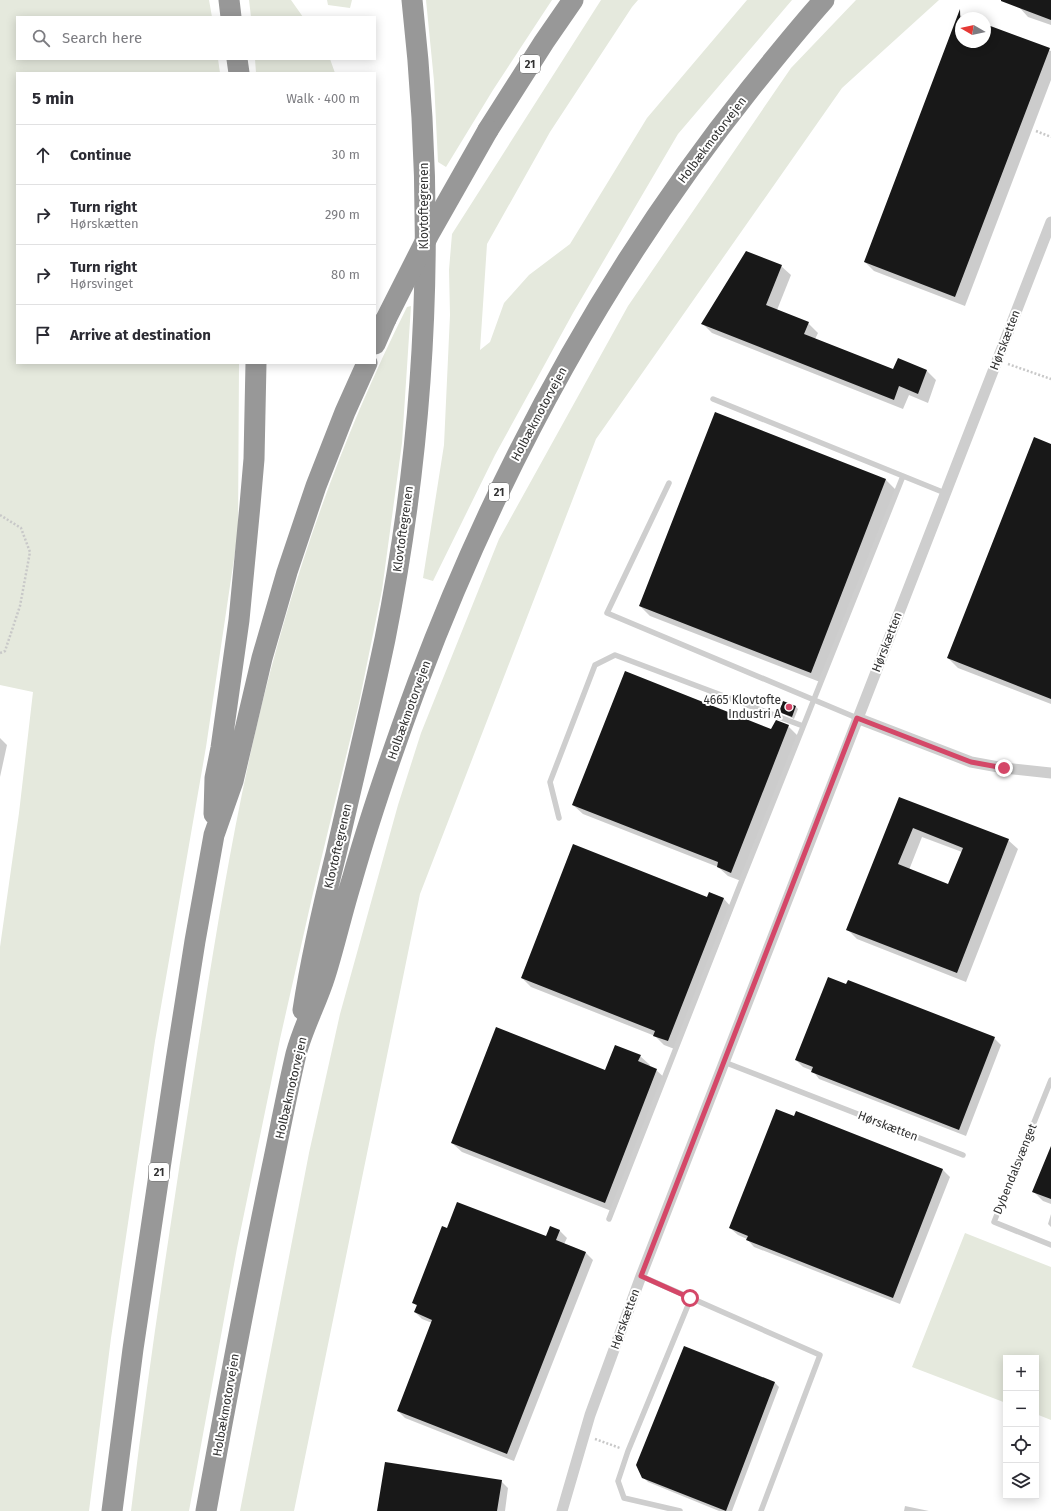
<!DOCTYPE html>
<meta charset="utf-8">
<style>
:root{--surface:#fff;--page:#f2f2f3;--text:#2b2b33;--muted:#7c7c81;--line:#e1e1e2}
body{margin:0;font-family:"Fira Sans",sans-serif;background:var(--page);color:var(--text)}
.controls{position:absolute;right:12px;bottom:12px;display:grid;overflow:hidden;border-radius:0px;box-shadow:0 2px 10px #0003}
.controls button{width:36px;height:36px;display:grid;place-items:center;padding:0;border:0;border-bottom:1px solid var(--line);background:var(--surface);color:var(--text);font:20px sans-serif}
.compass{position:absolute;left:955px;top:12px;width:36px;height:36px;border-radius:50%;background:var(--surface);box-shadow:0 2px 10px #0003;rotate:279deg}
.stop{position:absolute;width:12px;height:12px;margin:-9px;border:3px solid #d44768;border-radius:50%;background:#fff}
.stop.end{background:#d44768;border-color:#fff;box-shadow:0 1px 4px #0008}
.list{margin:0;padding:0;list-style:none}
h2{display:flex;justify-content:space-between;align-items:center;height:52px;margin:0;padding:0 16px;font-size:17px}
h2 small{font-size:13px;font-weight:400;color:var(--muted)}
.list li{display:grid;grid-template-columns:26px 1fr auto;gap:12px;align-items:center;box-sizing:border-box;height:60px;padding:0 16px;border-top:1px solid var(--line)}
.list b{display:block;font-size:15px;white-space:nowrap}
.list p{margin:0;font-size:13px;white-space:nowrap;color:var(--muted)}
.list em{font-size:13px;font-style:normal;color:var(--muted)}
.icon{flex:none;width:22px;height:22px;fill:none;stroke:currentColor;stroke-width:2;stroke-linecap:round;stroke-linejoin:round}
.map{position:relative;flex:none;width:1051px;height:1511px;overflow:hidden}
.search{position:absolute;background:var(--surface);box-shadow:0 2px 10px #0003;left:16px;top:16px;width:360px;height:44px;display:flex;align-items:center;gap:10px;box-sizing:border-box;padding:0 14px;border-radius:0px;color:var(--muted);font-size:15px}
.panel{position:absolute;background:var(--surface);box-shadow:0 2px 10px #0003;left:16px;top:72px;width:360px;height:292px;border-radius:0px}
.map>svg:first-child{display:block}
.green{fill:#e5e9dd}
.shadow{fill:#0003;fill-rule:evenodd}
.building{fill:#181818;fill-rule:evenodd}
.lines{fill:none;stroke-linecap:round;stroke-linejoin:round}
.path{stroke:#c8c8c8;stroke-width:2.5;stroke-dasharray:2 2;stroke-linecap:butt}
.service{stroke:#cecece;stroke-width:5.5}
.minor{stroke:#cecece;stroke-width:11}
.motorway{stroke:#989898;stroke-width:21}
.motorway-bridge{stroke:#989898;stroke-width:21}
.route{stroke:#d44768;stroke-width:5}
.poi-dot{fill:#d44768;stroke:#fff;stroke-width:1.5}
.labels{text-anchor:middle;stroke-width:4;stroke-linejoin:round;paint-order:stroke}
.shield{fill:#fff;stroke:#6f6f6f;stroke-width:1}
.shield-label{font-size:11px;font-weight:bold;fill:#313131}
.street-label{font-size:12px;fill:#313131;stroke:#fff}
.poi-label{font-size:12px;fill:#313131;stroke:#fff;text-anchor:end}
</style>
<div class="map">
<svg width="1051" height="1511" viewBox="0 0 1051 1511">
<rect width="100%" height="100%" fill="#fff"/>
<path class="green" d="M0 0H209L212 17H17V59H218L220 73H17V363H239L238 532 206 747 155 1041 111 1338 89 1511H0V947L19 813 33 692 0 685Z
M249 0H291L303 17H251Z
M327 0H352L350 8 328 5Z
M426 0H552L493 90 446 167 438 162 434 81Z
M601 0H638L632 7 550 132 487 244 480 350 490 342 504 303 529 275 570 244 647 118 747 0H792L678 134 573 313 495 455 433 581 423 578 444 445 450 315 449 270 452 234Z
M856 0H939L842 88 596 439 420 894 294 1511H240L309 1153 340 1014 398 805 421 733 499 539 628 306 791 68Z
M255 59H330L335 73H256Z
M411 306 402 443 382 590 359 703 313 893 280 1039 237 1248 189 1511H131C149 1364 171 1219 194 1073 212 958 230 842 256 729 290 584 340 440 407 307Z
M965 1233 1051 1267V1420L1036 1414V1358H1006V1403L912 1367Z"/>
<path class="shadow" d="M1021 0H1051V25L1028 17 1019 7Z
M959 15 967 18H961V42H985V25L1051 51V80L965 306 874 271 865 262Z
M781 266 791 275 777 310 808 323 818 333 815 339 894 370 927 371 936 380 928 403 909 395 903 409 712 333 702 323Z
M716 414 886 480 896 490 820 682 650 616 640 606Z
M1051 445V704L958 668 948 658Z
M796 707 798 709 794 719 780 712Z
M788 726 798 736 741 881 728 876 718 867 583 814 573 805 772 730Z
M0 738 7 745 0 777Z
M900 798 1008 840 1018 849 966 982 857 939 847 929ZM922 837 962 852 949 885 909 870Z
M710 893 724 899 733 909 677 1050 664 1045 655 1036 531 987 522 978 708 898Z
M994 1038 1001 1045 966 1136 819 1079 813 1071 803 1067 796 1060Z
M640 1056 650 1065 649 1067 656 1070 666 1079 614 1212 462 1152 452 1143Z
M797 1112 943 1170 950 1177 900 1304 754 1247 747 1239 738 1235 730 1228Z
M1051 1148V1204L1043 1201 1033 1191Z
M1051 1214V1227L1048 1224Z
M551 1227 560 1231 567 1238 564 1244 586 1253 593 1260 514 1461 405 1418 398 1411 432 1323 422 1319 415 1312 418 1307 413 1302 447 1229 546 1237Z
M684 1347 775 1383 779 1387 732 1511H719L648 1482 643 1477Z
M501 1481 508 1488 505 1511H378Z
M905 1506 929 1511H904Z"/>
<path class="building" d="M1001 0H1051V20L1001 1Z
M960 9 961 42H985V24L1050 48 955 297 864 262Z
M746 251 782 265 766 305 809 322 804 334 893 369 898 358 927 370 918 394 899 386 894 400 701 324Z
M715 412 886 479 811 673 639 606Z
M1034 437 1051 444V699L947 658Z
M625 671 771 729 776 720 789 725 731 873 717 867 718 862 572 805Z
M783 701 796 706 792 717 779 712Z
M899 797 1009 839 957 973 846 930ZM913 828 963 848 948 884 898 864Z
M573 844 707 897 709 892 724 898 668 1041 653 1036 655 1031 521 978Z
M828 977 846 984 848 980 995 1037 959 1130 811 1072 813 1067 795 1060Z
M496 1027 605 1070 615 1045 641 1055 638 1061 657 1069 605 1203 451 1143Z
M776 1109 794 1116 796 1111 943 1169 893 1298 746 1240 748 1236 729 1228Z
M1051 1146V1199L1032 1192Z
M457 1202 546 1236 550 1226 560 1230 556 1240 586 1252 507 1454 397 1411 432 1320 414 1312 417 1305 412 1303 442 1226 447 1228Z
M684 1346 775 1382 726 1511 642 1478 636 1465Z
M385 1462 502 1480 497 1511H377Z"/>
<g class="lines">
<path class="path" d="M1036 131 1051 137
M1008 364 1051 379
M0 515 21 528 30 552 20 606 5 651 0 653
M595 1439 620 1448"/>
<path class="service" d="M713 399 945 493
M669 483 607 613 857 718
M559 818 550 782 595 665 615 655 803 726
M724 1062 963 1155
M1051 1080 994 1222 1051 1245
M609 1219 738 890 903 476
M641 1276 820 1355 761 1511
M680 1511 624 1498 618 1481 628 1451 691 1298"/>
<path class="minor" d="M857 718 971 762 1004 768 1051 773
M562 1511 590 1415 641 1276 1051 222"/>
<path class="motorway" d="M229 0 231 17
M237 59 239 73
M488 130 544 42 573 0
M375 344 386 319
M214 814 215 778 221 748 239 620 250 505 254 459 256 363
M303 1010C311 958 323 906 336 854 352 783 370 711 385 639 427 429 436 212 412 0
M112 1511 133 1349 176 1061 195 941 214 835 233 781 262 658 287 572 316 486 345 412 367 363
M206 1511C227 1396 248 1282 272 1168 280 1130 287 1092 296 1054 303 1027 317 1002 325 976 335 944 342 912 352 880 371 813 394 747 418 682 498 470 608 267 750 89 774 59 798 29 824 0"/>
<path class="motorway-bridge" d="M386 319 429 234 488 130"/>
</g>
<g class="lines">
<path class="route" d="M690 1298 641 1276 857 718 971 762 1004 768"/>
</g>
<circle class="poi-dot" cx="789" cy="707" r="4"/>
<g class="labels">
<g class="shield">
<rect x="520" y="55" width="20" height="18" rx="3"/>
<rect x="489" y="483" width="20" height="18" rx="3"/>
<rect x="149" y="1163" width="20" height="18" rx="3"/>
</g>
<g class="shield-label">
<text x="530" y="68">21</text>
<text x="499" y="496">21</text>
<text x="159" y="1176">21</text>
</g>
<g class="street-label">
<text transform="translate(712 140) rotate(-53)" y="4">Holbækmotorvejen</text>
<text transform="translate(424 206) rotate(-90)" y="4">Klovtoftegrenen</text>
<text transform="translate(1005 340) rotate(-69)" y="4">Hørskætten</text>
<text transform="translate(539 414) rotate(-62)" y="4">Holbækmotorvejen</text>
<text transform="translate(403 529) rotate(-82)" y="4">Klovtoftegrenen</text>
<text transform="translate(887 642) rotate(-69)" y="4">Hørskætten</text>
<text transform="translate(409 710) rotate(-70)" y="4">Holbækmotorvejen</text>
<text transform="translate(338 846) rotate(-77)" y="4">Klovtoftegrenen</text>
<text transform="translate(291 1088) rotate(-77)" y="4">Holbækmotorvejen</text>
<text transform="translate(888 1126) rotate(21)" y="4">Hørskætten</text>
<text transform="translate(1015 1169) rotate(-68)" y="4">Dybendalsvænget</text>
<text transform="translate(625 1319) rotate(-70)" y="4">Hørskætten</text>
<text transform="translate(226 1405) rotate(-80)" y="4">Holbækmotorvejen</text>
</g>
<g class="poi-label">
<text x="781" y="704">4665 Klovtofte<tspan x="781" dy="14">Industri A</tspan></text>
</g>
</g>
</svg>
<div class="controls">
<button>+</button>
<button>−</button>
<button><svg class="icon" aria-label="locate" viewBox="0 0 24 24"><circle cx="12" cy="12" r="6"/><path d="M12 2v4M12 18v4M2 12h4M18 12h4"/></svg></button>
<button><svg class="icon" aria-label="layers" viewBox="0 0 24 24"><path d="M12 4l9 5-9 5-9-5zM3 14l9 5 9-5"/></svg></button>
</div>
<svg class="compass" viewBox="-18 -18 36 36"><path d="M0-13l5 13h-10z" fill="#e53935"/><path d="M0 13l5-13h-10z" fill="#7c7c81"/></svg>
<div class="stop" style="left:690px;top:1298px"></div>
<div class="stop end" style="left:1004px;top:768px"></div>
<div class="search"><svg class="icon" aria-label="search" viewBox="0 0 24 24"><circle cx="10" cy="10" r="6"/><path d="M15 15l6 6"/></svg>Search here</div>
<section class="panel">
<h2>5 min<small>Walk · 400 m</small></h2>
<ul class="list">
<li><svg class="icon" aria-label="ahead" viewBox="0 0 24 24"><path d="M12 20V5M6 11l6-6 6 6"/></svg><div><b>Continue</b></div><em>30 m</em></li>
<li><svg class="icon" aria-label="right" viewBox="0 0 24 24"><path d="M7 20v-9h11M14 6l5 5-5 5"/></svg><div><b>Turn right</b><p>Hørskætten</p></div><em>290 m</em></li>
<li><svg class="icon" aria-label="right" viewBox="0 0 24 24"><path d="M7 20v-9h11M14 6l5 5-5 5"/></svg><div><b>Turn right</b><p>Hørsvinget</p></div><em>80 m</em></li>
<li><svg class="icon" aria-label="arrive" viewBox="0 0 24 24"><path d="M6 21V4h12l-3 4 3 4H6"/></svg><div><b>Arrive at destination</b></div></li>
</ul>
</section>
</div>
